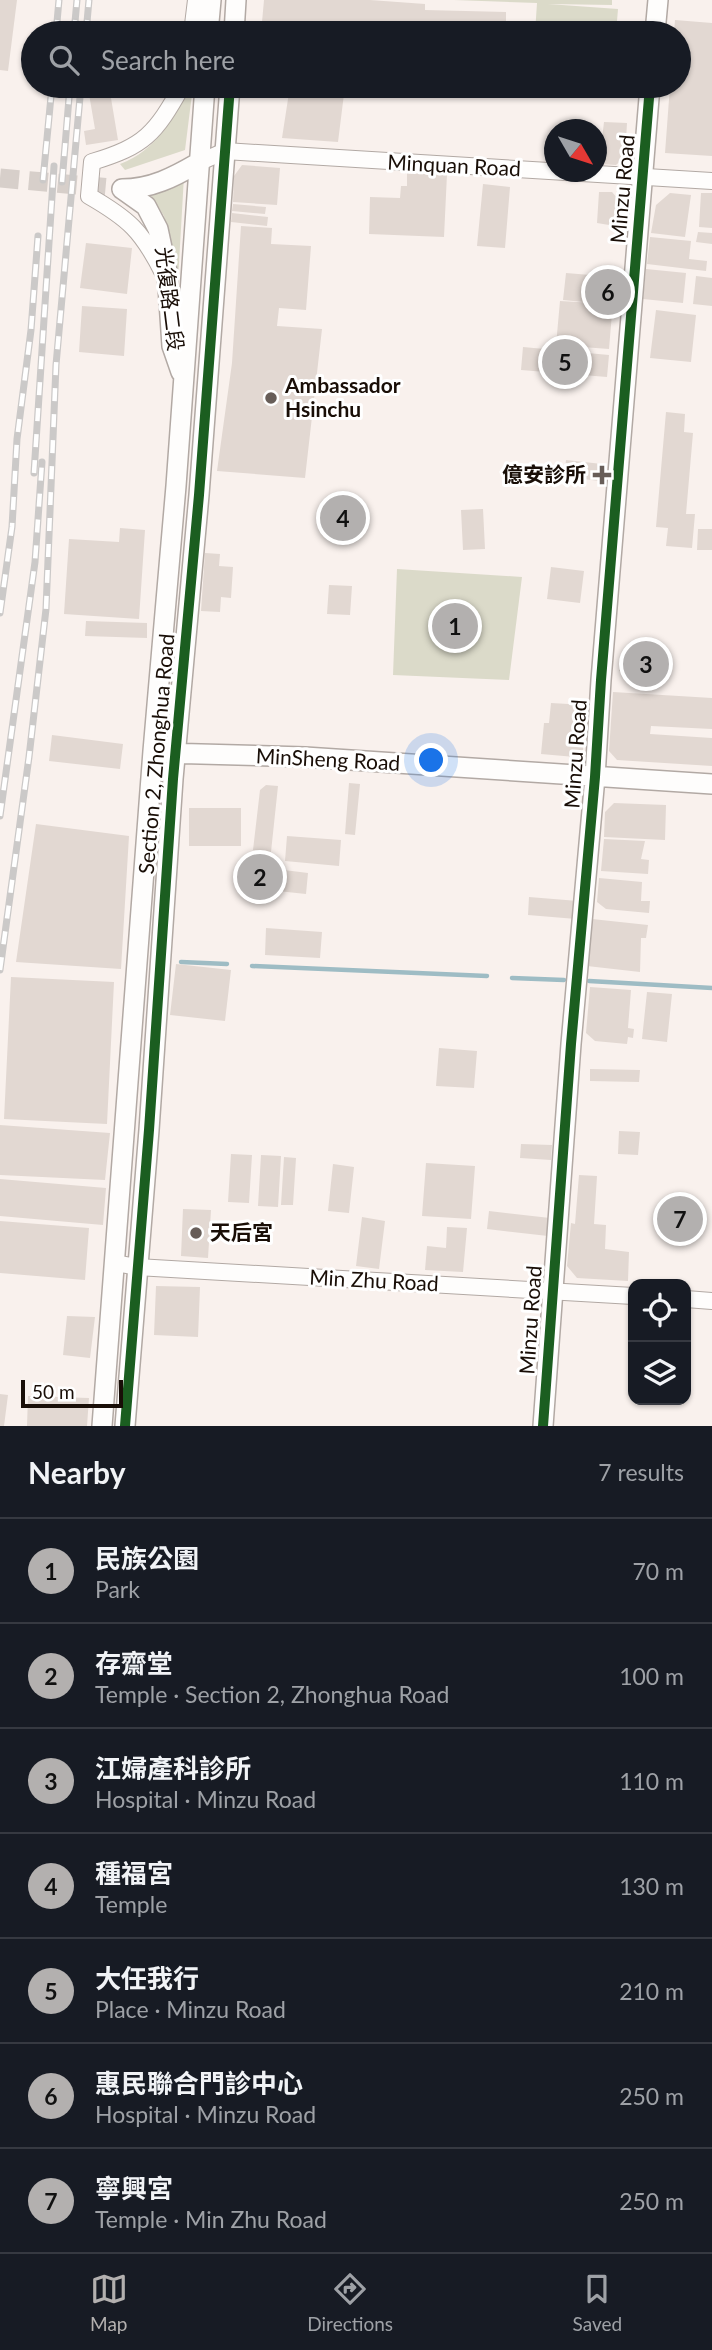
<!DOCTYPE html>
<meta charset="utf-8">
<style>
:root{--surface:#171b24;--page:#20242c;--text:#f1f3f6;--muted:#9ea1a6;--line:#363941;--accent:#b3b0af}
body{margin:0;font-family:Lato,"Noto Sans TC",sans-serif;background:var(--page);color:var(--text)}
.controls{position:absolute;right:21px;bottom:21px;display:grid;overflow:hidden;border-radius:14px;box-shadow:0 2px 5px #0004}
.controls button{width:63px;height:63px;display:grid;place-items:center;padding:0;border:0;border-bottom:2px solid var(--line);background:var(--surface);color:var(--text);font:35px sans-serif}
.compass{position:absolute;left:544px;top:119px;width:63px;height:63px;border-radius:50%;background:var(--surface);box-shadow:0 2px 5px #0004;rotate:129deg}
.scale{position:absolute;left:21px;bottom:18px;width:102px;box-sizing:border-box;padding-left:7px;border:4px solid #190e07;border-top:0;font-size:19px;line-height:24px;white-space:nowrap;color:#190e07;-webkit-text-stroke:5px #fff;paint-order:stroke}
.you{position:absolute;left:432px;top:761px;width:24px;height:24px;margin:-18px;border:5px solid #fff;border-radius:50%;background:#1a73e8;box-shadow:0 0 0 10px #1a73e833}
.badge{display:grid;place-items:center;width:46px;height:46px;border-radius:50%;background:var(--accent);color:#111;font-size:23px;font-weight:700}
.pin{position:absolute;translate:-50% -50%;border:4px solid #fff;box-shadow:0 2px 7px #0006}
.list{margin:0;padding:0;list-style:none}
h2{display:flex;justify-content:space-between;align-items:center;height:91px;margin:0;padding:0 28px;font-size:30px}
h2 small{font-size:23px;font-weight:400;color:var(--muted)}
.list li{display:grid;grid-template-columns:46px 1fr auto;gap:21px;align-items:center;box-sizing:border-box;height:105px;padding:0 28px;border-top:2px solid var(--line)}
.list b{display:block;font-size:26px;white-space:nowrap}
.list p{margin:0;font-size:23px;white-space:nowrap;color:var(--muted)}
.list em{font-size:23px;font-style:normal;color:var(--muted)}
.icon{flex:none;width:38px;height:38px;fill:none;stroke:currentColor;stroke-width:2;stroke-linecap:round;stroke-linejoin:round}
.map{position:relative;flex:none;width:712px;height:1426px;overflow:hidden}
.search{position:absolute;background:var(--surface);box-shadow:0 2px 5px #0004;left:21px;right:21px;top:21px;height:77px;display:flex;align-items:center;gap:18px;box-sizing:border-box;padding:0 24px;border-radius:38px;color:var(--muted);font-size:26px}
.sheet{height:826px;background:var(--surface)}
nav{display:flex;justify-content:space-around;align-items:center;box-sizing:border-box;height:98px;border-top:2px solid var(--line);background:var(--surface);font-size:19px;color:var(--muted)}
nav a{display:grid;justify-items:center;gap:4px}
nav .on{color:var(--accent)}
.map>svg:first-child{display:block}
.green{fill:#dbdac9}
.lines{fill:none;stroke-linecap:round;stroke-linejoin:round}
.stream{stroke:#9ebcc4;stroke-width:4.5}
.building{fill:#e2d8d2}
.tertiary-tunnel{stroke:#d7cfca;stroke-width:19;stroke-dasharray:19 10;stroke-linecap:butt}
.minor-casing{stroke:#b2a9a4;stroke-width:18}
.tertiary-casing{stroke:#b2a9a4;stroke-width:22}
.minor{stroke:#fefdfc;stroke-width:16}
.tertiary{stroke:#fefdfc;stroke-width:19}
.rail-casing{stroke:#cbc9c8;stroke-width:7}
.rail{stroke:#fff;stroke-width:4.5;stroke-dasharray:13;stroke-linecap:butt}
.cycleway-casing{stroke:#fff;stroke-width:15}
.cycleway{stroke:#1b5e20;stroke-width:10}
.poi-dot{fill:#675d58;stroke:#fff;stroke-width:2.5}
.labels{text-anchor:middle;stroke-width:6;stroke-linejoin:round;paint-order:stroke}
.street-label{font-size:21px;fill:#190e07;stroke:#fff}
.poi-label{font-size:21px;font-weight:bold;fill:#190e07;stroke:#fff;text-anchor:start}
</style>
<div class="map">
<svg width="712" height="1426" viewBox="0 0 712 1426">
<rect width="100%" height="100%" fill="#f9f1ed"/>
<path class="green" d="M454 0H612V5L548 4 618 9 616 33H535L537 3Z
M190 86H193L185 150 125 170 120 164C157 150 173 119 190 86Z
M184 176 178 281 176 280 164 216 149 192Z
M397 569 522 577 509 680 393 675Z"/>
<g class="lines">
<path class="stream" d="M181 962 227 964
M252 966 487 976
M512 978 564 980
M589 981 712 988"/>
</g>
<path class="building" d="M0 0H17L8 71 0 70Z
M264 0H370L425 4V10L506 12V29L516 31 518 33H261Z
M675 20 712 23V156L665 153 670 86H679V33H674Z
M95 86H109L118 140 86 145 84 131 95 129 89 94 97 93Z
M290 86H345L338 142 282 138Z
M564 86H629V91L564 89Z
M604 122 627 123 625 157 616 165 599 164Z
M242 165 280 168 277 205 233 202 234 176Z
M407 173 447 174 444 237 369 234 370 197 400 198 401 186H407Z
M483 184 510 187 505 248 477 246Z
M599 192H612L618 199 615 226 597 223Z
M670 193 691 195 685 237 651 233 656 205Z
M701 193H712V228L699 227Z
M233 204 266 207 265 214 232 211Z
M232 213 268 217 267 226 231 222Z
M241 226 272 228 271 244 311 246 306 310 279 308 277 326 322 329 305 478 217 471 232 363Z
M698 232 712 233V244L696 242Z
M650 237 691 241 689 259 707 261 706 271 647 264Z
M86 243 132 248 127 294 80 288Z
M646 269 686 273 683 303 643 299Z
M566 273 615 277 609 349 556 345 560 301 594 303 563 300Z
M696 276 712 278V306L693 304Z
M82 306 127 309 124 356 79 352Z
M656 310 696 315 691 362 650 358Z
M523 347 609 355 607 377 521 370Z
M666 412 685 414 684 432 693 433 686 514H695L692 548 666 546 668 528 656 527Z
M566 460 602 464 600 481 564 477Z
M338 506 353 508 348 530 334 527Z
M483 509 485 549 463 550 461 510Z
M120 528 145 530 139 619 64 614 69 539 119 542Z
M698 529H712V550H697Z
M205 553 220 554 219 566 233 567 231 598 221 597 220 612 201 611Z
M551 567 584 571 580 603 547 599Z
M329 585 352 586 350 615 327 614Z
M86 621 147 623V638L85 636Z
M621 653 672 658 670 676 619 671Z
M613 692 712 698V729L651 726 650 734 712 738V766L617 760 609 751Z
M551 703 586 705 583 750 575 757 541 754 544 723H549Z
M52 735 123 744 120 769 49 761Z
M349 783 360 784 355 835 345 834Z
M266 785 278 786 271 852 253 850 260 790Z
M614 803 666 805 665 840 604 837 605 812Z
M189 808H241V846H189Z
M36 824 129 836 121 969 16 962Z
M287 836 341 840 339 866 285 861Z
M604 839 645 841 641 859 649 860 648 874 601 871Z
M253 866 308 873 306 894 250 888Z
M599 878 642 882 641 901H650L649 913 606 909 597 902Z
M529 897 578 901 576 919 528 915Z
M592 919 648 925 646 938H641L640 972 587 966Z
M266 928 322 932 320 958 265 955Z
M176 964 231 970 225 1021 170 1015Z
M11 977 114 982 107 1124 4 1119Z
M590 987 631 990 628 1028 634 1029 633 1038 628 1037 627 1044 595 1041 586 1033Z
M647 992 672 994 667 1042 642 1039Z
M439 1048 477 1051 474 1088 436 1086Z
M590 1069 640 1070 639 1082 590 1081Z
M0 1125 110 1133 105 1180 0 1175Z
M619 1131 640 1132 638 1155 618 1154Z
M521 1144 552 1145 551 1160 520 1158Z
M231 1154 252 1155 249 1203 228 1202Z
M261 1155 281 1156 278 1207 258 1206Z
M284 1157 296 1158 293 1205H281Z
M426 1163 475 1166 471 1219 422 1216Z
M333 1164 354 1167 349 1213 328 1211Z
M579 1175 597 1176 594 1224 606 1225 605 1249 629 1252 628 1281 577 1278 567 1266 571 1223 575 1224Z
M0 1179 106 1188 103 1225 0 1216Z
M681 1203 692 1228 679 1234 668 1209Z
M183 1209 211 1210 208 1258 181 1256Z
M489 1211 550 1218 548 1236 487 1229Z
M362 1217 385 1221 379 1269 356 1266Z
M0 1221 89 1228 85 1280 0 1273Z
M447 1227 467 1228 463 1272 425 1270 427 1246 446 1248Z
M156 1286 200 1287 198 1337 154 1335Z
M67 1316 95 1317 90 1358 63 1355Z
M0 1394 8 1395 4 1426H0Z
M28 1396 89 1398 87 1426H27Z"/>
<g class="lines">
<path class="tertiary-tunnel" d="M0 178 122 189"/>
<g class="minor-casing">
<path id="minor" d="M192 33 196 0
M198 163 225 151 712 181
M163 273C142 231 129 219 89 196L92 162C145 146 155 134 182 86
M115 1263 137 1267 633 1296
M686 1299 712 1301"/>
</g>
<g class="tertiary-casing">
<path id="tertiary" d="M208 33 211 0
M234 33 236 0
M655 33 658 0
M122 189 146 206 158 229 167 271 172 346 181 372
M122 189C151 189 174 177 198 163
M164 753 305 757 712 784
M102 1426 153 751 176 486 205 86
M125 1426 149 1130 173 779 199 495 230 86
M543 1426 571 1044 595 777 601 680 650 86"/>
</g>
<use href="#minor" class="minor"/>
<use href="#tertiary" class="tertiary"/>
<g class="rail-casing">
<path id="rail" d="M56 33 59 0
M74 33 77 0
M86 33 89 0
M43 180 52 86
M62 182 70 86
M34 473 54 166
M0 613 12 527 17 439 31 330 38 236
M0 816 35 562 42 462
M0 970 29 757 46 609 56 365 81 86"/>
</g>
<use href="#rail" class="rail"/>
<g class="cycleway-casing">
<path id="cycleway" d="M125 1426 149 1130 173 779 199 495 230 86
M543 1426 571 1044 595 777 601 680 650 86"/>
</g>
<use href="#cycleway" class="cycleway"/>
</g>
<g class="poi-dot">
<circle cx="271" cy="398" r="7"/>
<path d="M598.5 464.5h7v7h7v7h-7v7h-7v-7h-7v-7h7z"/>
<circle cx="196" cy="1233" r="7"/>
</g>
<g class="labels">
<g class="street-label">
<text transform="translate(454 166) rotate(3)" y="7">Minquan Road</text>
<text transform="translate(623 189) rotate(-85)" y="7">Minzu Road</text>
<text transform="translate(169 299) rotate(83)" y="7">光復路二段</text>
<text transform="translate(157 754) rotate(-85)" y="7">Section 2, Zhonghua Road</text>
<text transform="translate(576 754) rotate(-86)" y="7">Minzu Road</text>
<text transform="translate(328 760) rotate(3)" y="7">MinSheng Road</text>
<text transform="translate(374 1281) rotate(3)" y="7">Min Zhu Road</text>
<text transform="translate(531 1320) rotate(-86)" y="7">Minzu Road</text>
</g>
<g class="poi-label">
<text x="285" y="393">Ambassador<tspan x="285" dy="24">Hsinchu</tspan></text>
<text x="586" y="482" text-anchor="end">億安診所</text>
<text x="210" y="1240">天后宮</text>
</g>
</g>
</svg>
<div class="controls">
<button><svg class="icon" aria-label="locate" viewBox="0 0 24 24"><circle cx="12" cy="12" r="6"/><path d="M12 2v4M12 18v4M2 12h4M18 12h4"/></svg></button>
<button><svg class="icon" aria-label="layers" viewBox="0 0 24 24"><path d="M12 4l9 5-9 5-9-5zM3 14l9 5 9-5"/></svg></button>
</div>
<svg class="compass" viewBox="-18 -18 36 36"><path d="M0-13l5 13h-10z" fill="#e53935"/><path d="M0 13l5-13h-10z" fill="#9ea1a6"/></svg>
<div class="scale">50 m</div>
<div class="you"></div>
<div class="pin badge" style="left:455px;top:626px">1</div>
<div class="pin badge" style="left:260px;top:877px">2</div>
<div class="pin badge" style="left:646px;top:664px">3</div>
<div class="pin badge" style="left:343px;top:518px">4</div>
<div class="pin badge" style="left:565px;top:362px">5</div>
<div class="pin badge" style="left:608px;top:292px">6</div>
<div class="pin badge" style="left:680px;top:1219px">7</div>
<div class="search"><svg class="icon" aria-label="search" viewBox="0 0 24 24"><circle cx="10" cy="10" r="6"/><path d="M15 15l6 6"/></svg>Search here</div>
</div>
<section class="sheet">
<h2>Nearby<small>7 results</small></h2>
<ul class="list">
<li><span class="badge">1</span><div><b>民族公園</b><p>Park</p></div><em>70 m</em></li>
<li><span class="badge">2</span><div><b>存齋堂</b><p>Temple · Section 2, Zhonghua Road</p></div><em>100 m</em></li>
<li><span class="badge">3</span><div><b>江婦產科診所</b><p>Hospital · Minzu Road</p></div><em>110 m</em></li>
<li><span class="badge">4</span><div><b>種福宮</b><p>Temple</p></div><em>130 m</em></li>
<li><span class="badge">5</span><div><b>大任我行</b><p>Place · Minzu Road</p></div><em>210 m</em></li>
<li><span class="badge">6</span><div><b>惠民聯合門診中心</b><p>Hospital · Minzu Road</p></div><em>250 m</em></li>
<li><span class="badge">7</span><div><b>寧興宮</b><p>Temple · Min Zhu Road</p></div><em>250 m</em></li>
</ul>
</section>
<nav>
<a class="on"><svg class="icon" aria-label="map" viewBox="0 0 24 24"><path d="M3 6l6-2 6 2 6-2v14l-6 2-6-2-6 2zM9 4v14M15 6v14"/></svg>Map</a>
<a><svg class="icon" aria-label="directions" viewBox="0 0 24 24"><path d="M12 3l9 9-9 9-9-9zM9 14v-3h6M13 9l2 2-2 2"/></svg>Directions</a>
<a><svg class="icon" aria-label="saved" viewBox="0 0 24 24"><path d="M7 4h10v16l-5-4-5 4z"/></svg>Saved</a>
</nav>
